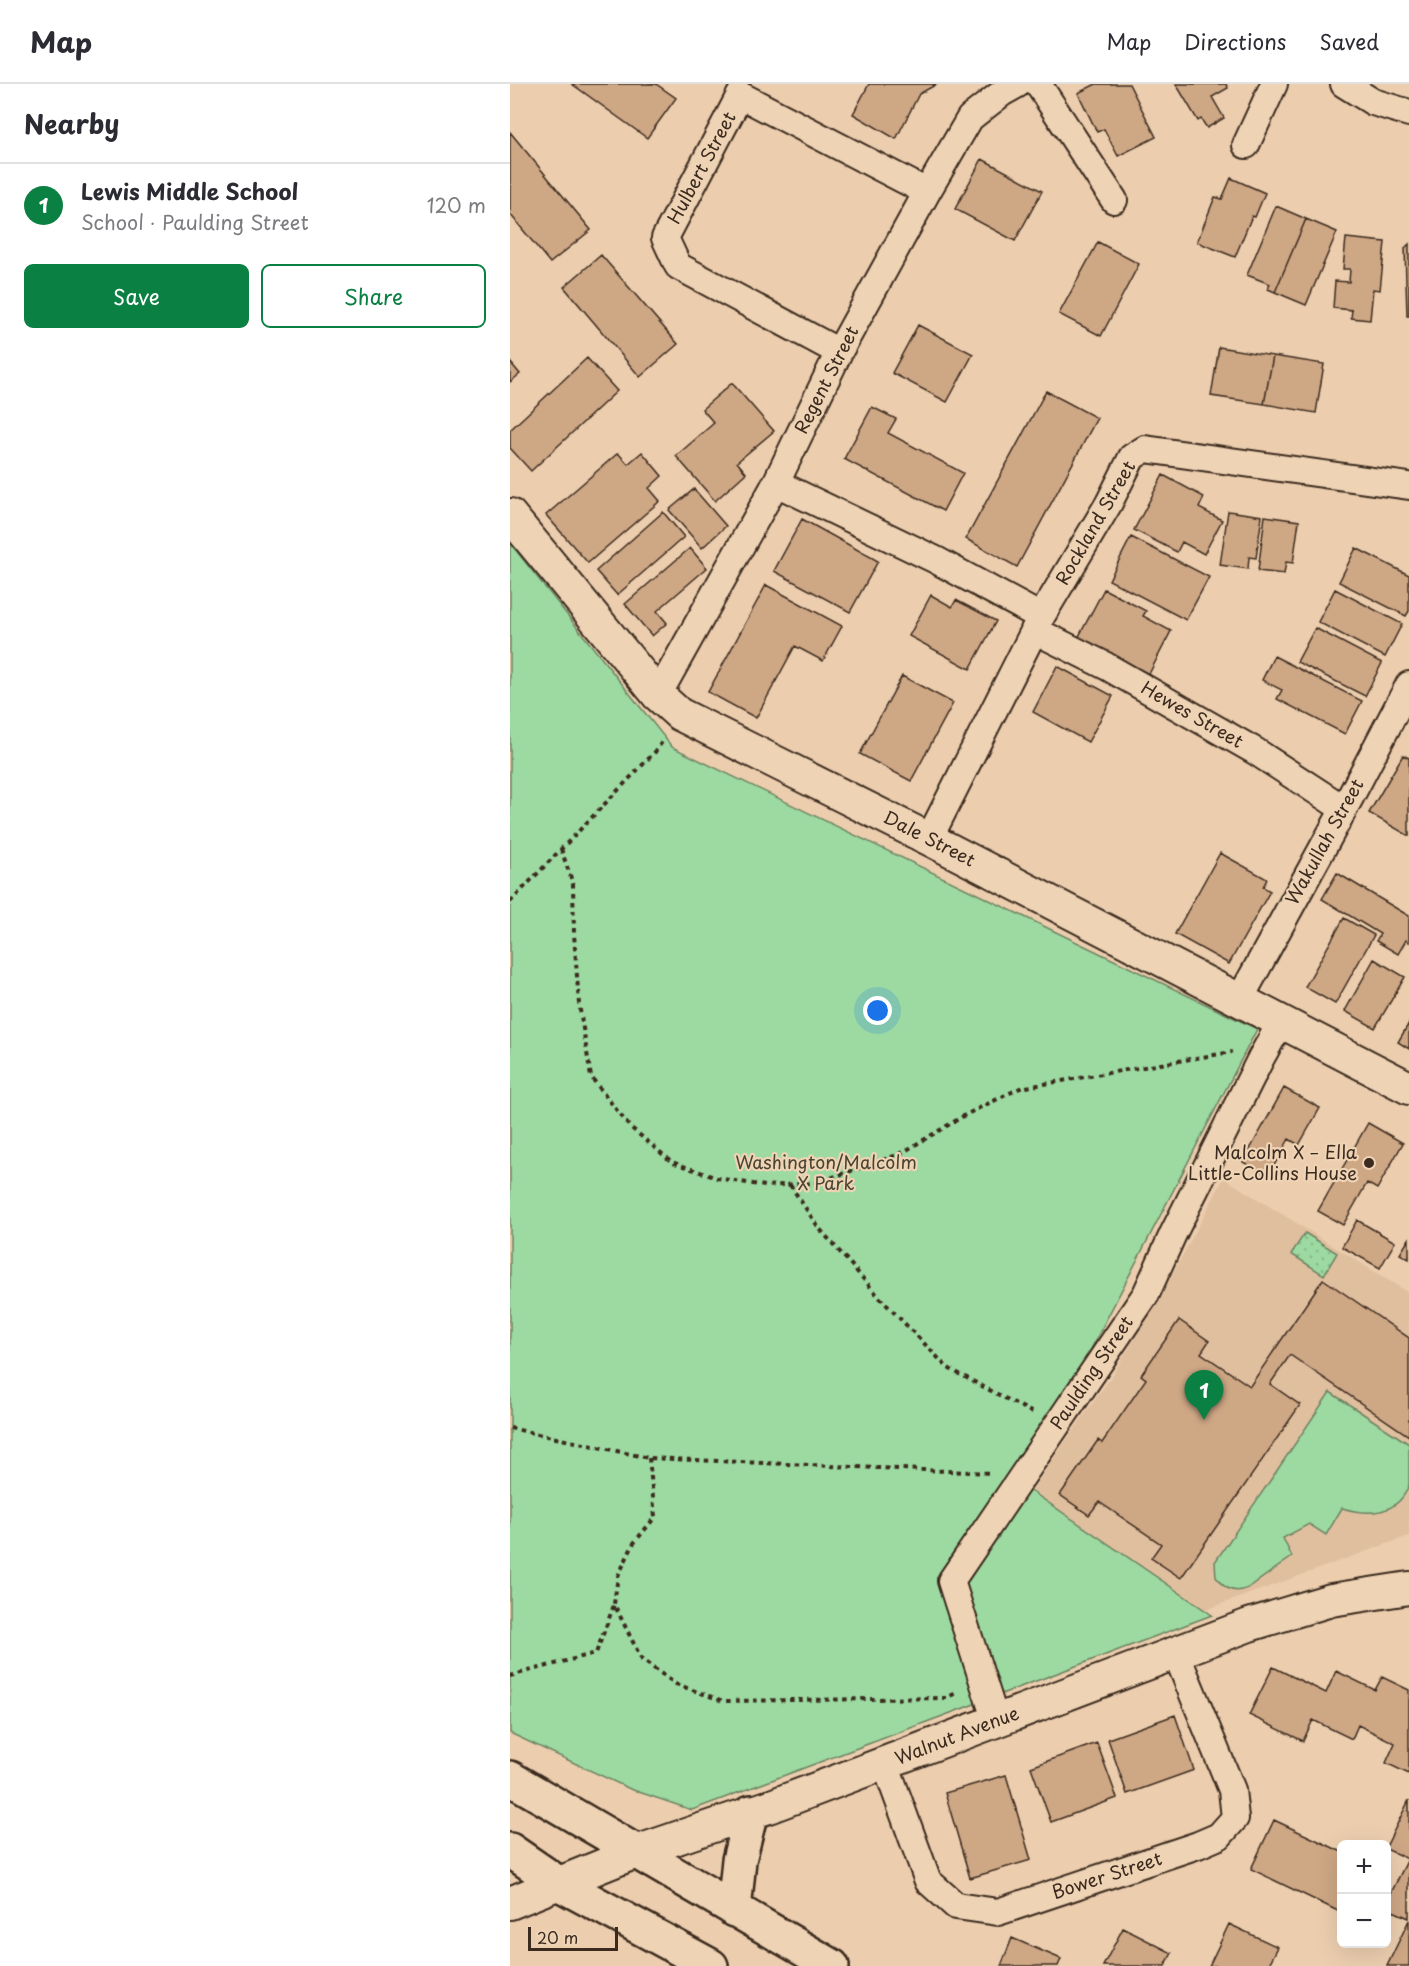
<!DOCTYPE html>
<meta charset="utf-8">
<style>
:root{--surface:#fff;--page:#f2f2f3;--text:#2b2b33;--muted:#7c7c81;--line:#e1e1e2;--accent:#0b8043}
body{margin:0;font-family:"Playpen Sans",sans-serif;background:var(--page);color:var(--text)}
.controls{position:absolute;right:18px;bottom:18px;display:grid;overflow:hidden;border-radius:9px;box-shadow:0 6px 24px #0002}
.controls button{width:54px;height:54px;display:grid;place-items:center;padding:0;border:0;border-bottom:2px solid var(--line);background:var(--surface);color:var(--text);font:30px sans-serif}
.scale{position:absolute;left:18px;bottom:15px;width:90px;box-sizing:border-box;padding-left:6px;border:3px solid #3b2a1e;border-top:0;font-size:16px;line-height:21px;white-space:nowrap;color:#3b2a1e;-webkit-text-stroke:4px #eed3b5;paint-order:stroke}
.you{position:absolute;left:368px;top:927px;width:21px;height:21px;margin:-15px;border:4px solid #fff;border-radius:50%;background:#1a73e8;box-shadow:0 0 0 9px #1a73e833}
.badge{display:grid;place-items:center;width:39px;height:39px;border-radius:50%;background:var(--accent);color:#fff;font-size:20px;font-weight:700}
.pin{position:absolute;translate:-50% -50px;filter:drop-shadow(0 2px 3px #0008)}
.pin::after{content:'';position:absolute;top:32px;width:21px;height:18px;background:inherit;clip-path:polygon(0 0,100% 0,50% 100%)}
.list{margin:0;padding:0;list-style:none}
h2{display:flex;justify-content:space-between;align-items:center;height:78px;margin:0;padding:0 24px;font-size:26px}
h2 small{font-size:20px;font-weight:400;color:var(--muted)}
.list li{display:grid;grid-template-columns:39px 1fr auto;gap:18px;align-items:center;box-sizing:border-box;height:84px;padding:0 24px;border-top:2px solid var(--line)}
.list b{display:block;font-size:22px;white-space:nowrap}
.list p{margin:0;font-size:20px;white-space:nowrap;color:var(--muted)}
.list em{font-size:20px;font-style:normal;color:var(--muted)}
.actions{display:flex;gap:12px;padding:18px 24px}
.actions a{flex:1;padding:14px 0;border:2px solid var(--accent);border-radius:9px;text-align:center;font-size:21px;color:var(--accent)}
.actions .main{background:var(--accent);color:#fff}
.map{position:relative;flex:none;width:899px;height:1882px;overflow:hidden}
header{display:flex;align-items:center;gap:36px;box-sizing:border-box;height:84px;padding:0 30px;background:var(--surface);border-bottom:2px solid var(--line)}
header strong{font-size:28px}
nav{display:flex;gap:33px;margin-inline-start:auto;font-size:21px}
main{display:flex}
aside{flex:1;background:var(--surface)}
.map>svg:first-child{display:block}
.built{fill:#e0bf9f}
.green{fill:#9cdaa2;stroke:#6c8260;stroke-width:1.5}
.garden{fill:url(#garden-dots);stroke:#6c8260;stroke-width:1.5}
.building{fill:#cea785;stroke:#3b2a1e;stroke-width:1.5}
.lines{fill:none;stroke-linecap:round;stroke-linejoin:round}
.minor-casing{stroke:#3b2a1e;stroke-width:30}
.tertiary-casing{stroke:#3b2a1e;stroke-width:36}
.secondary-casing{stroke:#3b2a1e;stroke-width:38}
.path{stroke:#3b2a1e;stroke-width:4;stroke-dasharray:4.5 4.5;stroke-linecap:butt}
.minor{stroke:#eed3b5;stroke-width:26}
.tertiary{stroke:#eed3b5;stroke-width:32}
.secondary{stroke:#eed3b5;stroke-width:33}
.poi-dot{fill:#3b2a1e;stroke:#eed3b5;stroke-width:2}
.labels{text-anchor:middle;stroke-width:4.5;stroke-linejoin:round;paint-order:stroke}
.street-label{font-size:18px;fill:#3b2a1e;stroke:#eed3b5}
.poi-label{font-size:18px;fill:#3b2a1e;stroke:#eed3b5;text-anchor:end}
.park-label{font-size:18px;fill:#4a4432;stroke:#eed3b5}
</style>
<header>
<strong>Map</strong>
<nav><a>Map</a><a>Directions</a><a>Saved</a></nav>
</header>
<main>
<aside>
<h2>Nearby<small></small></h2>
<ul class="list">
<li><span class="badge">1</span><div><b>Lewis Middle School</b><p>School · Paulding Street</p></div><em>120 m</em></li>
</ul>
<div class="actions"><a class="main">Save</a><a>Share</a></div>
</aside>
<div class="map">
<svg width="899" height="1882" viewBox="0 0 899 1882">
<defs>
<pattern id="garden-dots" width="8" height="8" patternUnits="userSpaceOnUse" patternTransform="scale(1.5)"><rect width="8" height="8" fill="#9cdaa2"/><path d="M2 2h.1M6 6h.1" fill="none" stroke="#87bb8b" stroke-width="1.8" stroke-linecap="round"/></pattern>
</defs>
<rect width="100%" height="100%" fill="#ecceaf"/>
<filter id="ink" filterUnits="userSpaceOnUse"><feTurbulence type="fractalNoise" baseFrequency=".0167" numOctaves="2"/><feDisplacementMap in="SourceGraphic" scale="12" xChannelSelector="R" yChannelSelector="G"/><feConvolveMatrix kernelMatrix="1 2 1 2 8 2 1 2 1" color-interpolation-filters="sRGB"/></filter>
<g filter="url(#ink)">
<path class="built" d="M714 1094 899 1209V1452L635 1548 481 1471 538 1382 603 1290 663 1189Z"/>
<path class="green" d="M0 459 162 663 747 945 511 1400 702 1531 182 1726 120 1705 0 1649Z
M820 1308 899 1360V1401C888 1431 859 1432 832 1424L816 1451 799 1440 773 1454 782 1473 738 1504C725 1510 714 1505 706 1493L705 1478Z"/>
<path class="garden" d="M795 1149 827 1169 814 1191 781 1170Z"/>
<path class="building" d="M62 0H146L166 14 137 54Z
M359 0H427L409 10 386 55 343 30Z
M586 0H619L646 53 608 72 594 45 587 48 568 9Z
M666 0H716L718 4 702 13 714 34 697 44 691 35 688 37Z
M0 48 81 146 40 179 0 130Z
M472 75 532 107 505 157 445 125Z
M721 94 755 109 745 133 742 132 725 173 687 158 705 113 712 115Z
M766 122 796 135 765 208 758 205 760 200 737 191Z
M796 135 827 148 796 221 765 208Z
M836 154 875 158 870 206 863 205 860 236 841 234 842 226 823 224 825 197 839 198 840 185H833Z
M588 158 629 180 591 252 549 230Z
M899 160V232H897L895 164Z
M91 171 168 260 130 293 54 203Z
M408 241 463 270 437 318 382 289Z
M709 263 763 272 754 320 701 312Z
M763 272 814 280 806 329 754 320Z
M77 274 107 307 21 387 0 364V346Z
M0 278 10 290 0 298Z
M222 299 264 347 227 378 236 389 205 417 166 372 204 339 192 325Z
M536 307 587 334 507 483 456 455Z
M362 323 386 335 378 349 453 389 433 427 334 375Z
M132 368 152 392 139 404 150 417 78 479 36 431 108 369 118 380Z
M653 391 694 413 689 424 712 436 694 470 672 458 667 468 624 446Z
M184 405 216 442 192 464 159 426Z
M718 427 752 432 746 474 739 473 738 485 710 481Z
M153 428 174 453 107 511 86 487Z
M755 432 789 437 783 479 776 478 774 490 748 487Z
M292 435 368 477 340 528 264 487Z
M621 453 699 493 676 536 599 496Z
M180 464 197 484 147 527 157 539 142 552 115 520Z
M846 464 899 491V527L896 532 829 498Z
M256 501 332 542 313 577 285 562 246 634 198 608Z
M594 505 636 527 633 532 661 547 639 590 611 576 609 580 566 558Z
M825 505 892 540 875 573 808 538Z
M421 511 442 523 446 516 486 537 460 585 399 552Z
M805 544 872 579 855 612 787 578Z
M764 572 852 617 835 650 767 615 772 606 752 596Z
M547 582 603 612 578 658 523 628Z
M392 592 443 619 401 697 350 670Z
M893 671 899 674V752L859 729Z
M710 769 757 795 753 803 760 807 719 880 665 850Z
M827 789 899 832V858L896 856 888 870 866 857 870 850 812 815Z
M834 834 864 851 825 920 795 903Z
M864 875 895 893 865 944 835 927Z
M899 939V965L888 958Z
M774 1004 810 1024 789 1061 779 1055 758 1092 733 1078Z
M858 1039 893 1059 867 1105 857 1099 833 1141 808 1127Z
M847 1136 885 1158 870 1184 832 1163Z
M899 1155V1175L890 1170Z
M813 1195 899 1254V1352L780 1271 760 1300 790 1321 671 1494 641 1474 651 1460 589 1418 579 1431 550 1411 588 1356 592 1359 636 1295 631 1291 669 1236 699 1257 691 1269 740 1302Z
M763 1583 816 1609 826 1587 865 1606 872 1593 899 1606V1690L876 1679 885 1659 848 1641 842 1655 803 1636 793 1657 739 1631Z
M665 1631 684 1686 617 1710 598 1655Z
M587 1659 607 1714 541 1738 521 1683Z
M496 1691 521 1776 460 1794 435 1709Z
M899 1716V1834L876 1824V1819L898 1775 876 1765V1763Z
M764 1736 832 1768V1829L741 1785Z
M899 1836V1882H877Z
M719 1840 768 1863 758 1882H699Z
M613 1844 662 1869 655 1882H593Z
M502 1854 551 1875 548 1882H491Z"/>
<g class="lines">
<g class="minor-casing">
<path id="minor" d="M528 0 604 116
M834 0 863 18 899 29
M736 61 764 0
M329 268 168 182 155 154 230 11 417 108
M266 399 426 476 531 533
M524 546 596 582 745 667 834 725
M148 611 266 399 329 268 417 108 460 34 492 9 508 0
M419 755 531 533 599 419 622 373 635 365 899 402
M730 915 834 725 899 601
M486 1638 441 1497 636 1210 663 1150 751 974 771 938
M375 1679 418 1797 446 1822 488 1828 688 1761 709 1752 725 1734 722 1706 666 1569"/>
</g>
<g class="tertiary-casing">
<path id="tertiary" d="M0 431 148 611 169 630 419 755 899 1004
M0 1819 126 1768 261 1722 739 1541 821 1516 899 1504"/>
</g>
<g class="secondary-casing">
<path id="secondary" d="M0 1694 322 1882
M0 1766 48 1799 201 1882
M224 1826 229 1776 241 1728"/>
</g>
<path class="path" d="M51 765 63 800 64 850 69 920 81 993 119 1042 162 1078 207 1094 255 1102 306 1099 390 1070 455 1031 510 1004 722 968
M0 818 145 668 154 655
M280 1101 309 1144 370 1214 438 1284 523 1329
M0 1344 139 1374 482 1389
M139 1374 145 1433 124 1459 108 1492 104 1520 132 1576 166 1600 213 1617 436 1614 448 1608
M0 1592 86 1569 104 1521"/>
<use href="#minor" class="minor"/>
<use href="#tertiary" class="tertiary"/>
<use href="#secondary" class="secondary"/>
</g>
</g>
<circle class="poi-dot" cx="859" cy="1079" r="6"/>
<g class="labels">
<g class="street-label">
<text transform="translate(192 84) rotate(-62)" y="6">Hulbert Street</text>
<text transform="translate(317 296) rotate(-63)" y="6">Regent Street</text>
<text transform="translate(586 439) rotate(-60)" y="6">Rockland Street</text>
<text transform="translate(682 631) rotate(30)" y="6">Hewes Street</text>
<text transform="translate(419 755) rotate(27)" y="6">Dale Street</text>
<text transform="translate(815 758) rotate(-61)" y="6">Wakullah Street</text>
<text transform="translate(582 1289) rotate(-56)" y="6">Paulding Street</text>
<text transform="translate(447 1652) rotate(-21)" y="6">Walnut Avenue</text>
<text transform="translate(597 1792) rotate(-18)" y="6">Bower Street</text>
</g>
<g class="poi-label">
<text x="847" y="1075">Malcolm X – Ella<tspan x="847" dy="21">Little-Collins House</tspan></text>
</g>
<g class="park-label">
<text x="316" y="1085">Washington/Malcolm<tspan x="316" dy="21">X Park</tspan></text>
</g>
</g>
</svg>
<div class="controls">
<button>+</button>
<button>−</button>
</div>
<div class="scale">20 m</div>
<div class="you"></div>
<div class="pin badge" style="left:694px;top:1336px">1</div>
</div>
</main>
